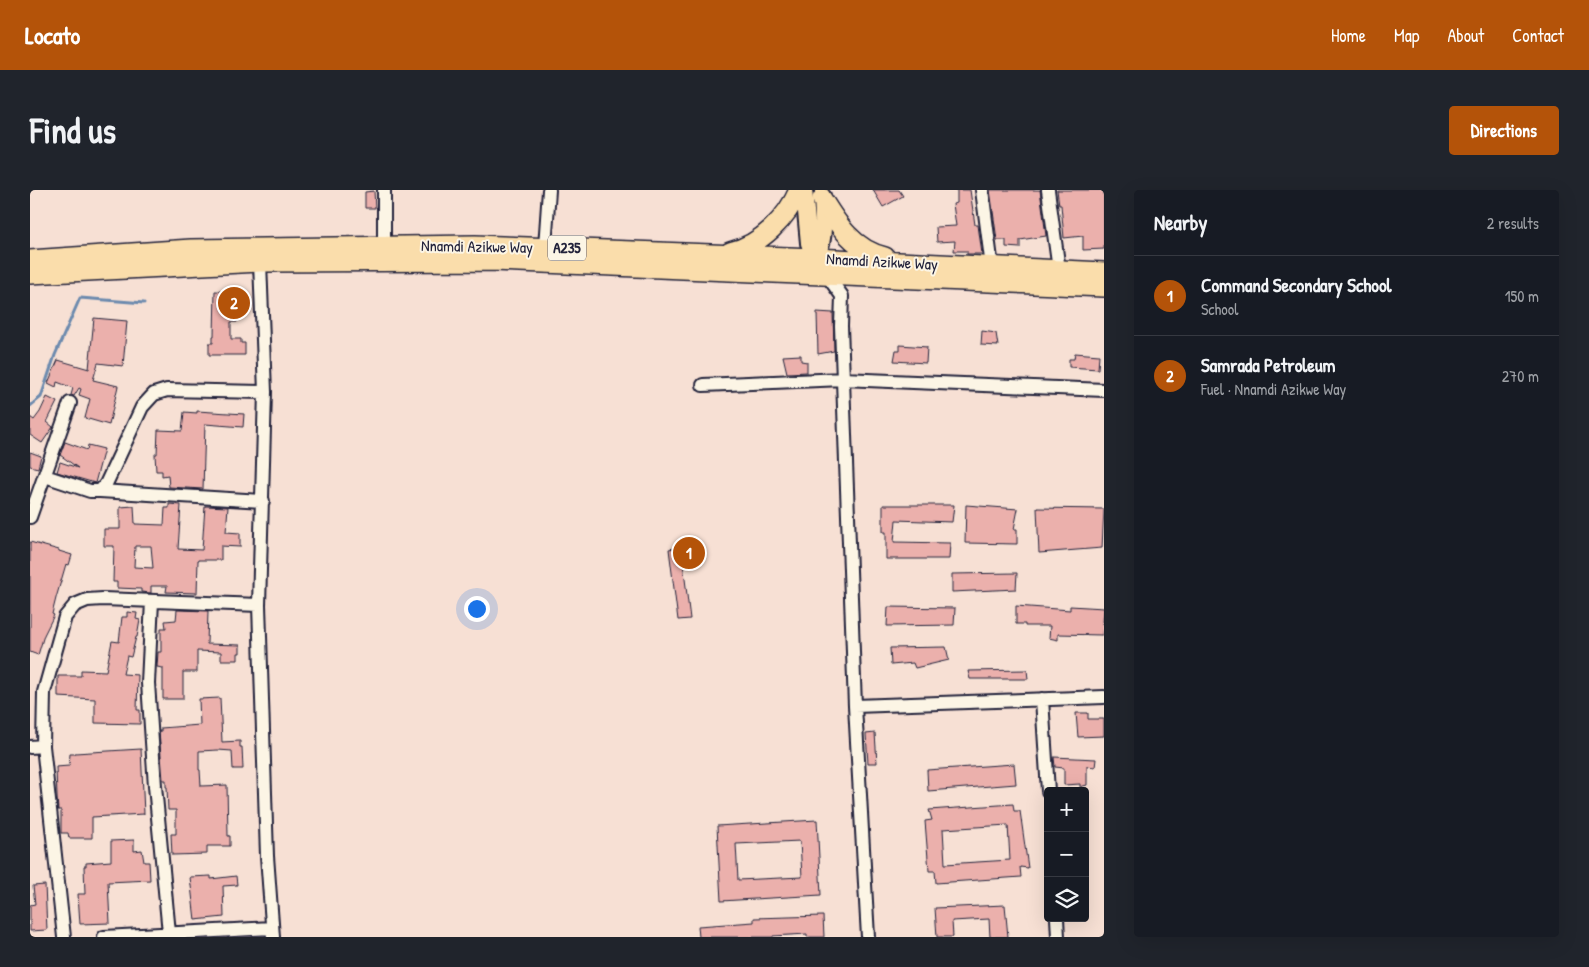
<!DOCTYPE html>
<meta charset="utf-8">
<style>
:root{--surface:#171b24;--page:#20242c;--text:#f1f3f6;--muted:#9ea1a6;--line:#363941;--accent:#b45309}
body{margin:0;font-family:"Patrick Hand",sans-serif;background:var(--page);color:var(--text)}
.controls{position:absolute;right:15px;bottom:15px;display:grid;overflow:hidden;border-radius:5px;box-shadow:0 5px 20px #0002}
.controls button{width:45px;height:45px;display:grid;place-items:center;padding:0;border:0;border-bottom:1px solid var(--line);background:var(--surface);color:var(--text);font:25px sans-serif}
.you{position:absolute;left:446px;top:418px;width:18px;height:18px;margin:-12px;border:4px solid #fff;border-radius:50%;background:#1a73e8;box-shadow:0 0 0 8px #1a73e833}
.badge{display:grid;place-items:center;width:32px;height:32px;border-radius:50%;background:var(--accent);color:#fff;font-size:16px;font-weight:700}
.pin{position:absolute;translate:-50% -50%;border:2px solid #fff;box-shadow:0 1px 5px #0006}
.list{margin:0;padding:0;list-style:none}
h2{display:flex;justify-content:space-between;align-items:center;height:65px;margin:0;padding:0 20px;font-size:21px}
h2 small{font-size:16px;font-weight:400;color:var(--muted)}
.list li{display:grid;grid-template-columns:32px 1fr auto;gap:15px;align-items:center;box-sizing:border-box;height:80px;padding:0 20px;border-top:1px solid var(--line)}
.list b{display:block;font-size:19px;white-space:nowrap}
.list p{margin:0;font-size:16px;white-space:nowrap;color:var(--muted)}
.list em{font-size:16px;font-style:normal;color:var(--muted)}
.icon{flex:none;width:28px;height:28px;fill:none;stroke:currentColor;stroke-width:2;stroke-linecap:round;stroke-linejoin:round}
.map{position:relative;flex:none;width:1074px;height:747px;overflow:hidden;border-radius:5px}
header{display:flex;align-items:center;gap:30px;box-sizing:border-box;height:70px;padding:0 25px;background:var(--accent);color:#fff}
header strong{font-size:24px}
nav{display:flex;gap:28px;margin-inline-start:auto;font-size:18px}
.intro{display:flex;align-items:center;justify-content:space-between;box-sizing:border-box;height:120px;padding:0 30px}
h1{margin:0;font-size:35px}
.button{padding:12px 22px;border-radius:5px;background:var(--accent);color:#fff;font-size:18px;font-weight:700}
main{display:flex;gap:30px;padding:0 30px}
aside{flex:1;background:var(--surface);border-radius:5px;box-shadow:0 5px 20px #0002}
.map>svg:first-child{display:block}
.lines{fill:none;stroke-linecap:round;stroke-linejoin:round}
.stream{stroke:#6c8aae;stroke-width:3}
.building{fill:#ebb0ac;stroke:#22223b;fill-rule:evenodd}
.minor-casing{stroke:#22223b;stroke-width:16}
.major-casing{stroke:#22223b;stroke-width:20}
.highway-casing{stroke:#22223b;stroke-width:22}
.minor{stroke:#fcf5e5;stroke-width:12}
.major{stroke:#faddab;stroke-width:16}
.highway{stroke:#faddab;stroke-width:19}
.labels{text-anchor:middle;stroke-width:4;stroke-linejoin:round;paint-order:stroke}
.shield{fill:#fcf5e5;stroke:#63616e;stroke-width:1}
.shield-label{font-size:15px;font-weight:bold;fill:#22223b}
.street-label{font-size:16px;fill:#22223b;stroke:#fcf5e5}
</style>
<header>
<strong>Locato</strong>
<nav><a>Home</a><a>Map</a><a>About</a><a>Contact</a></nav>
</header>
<div class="intro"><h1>Find us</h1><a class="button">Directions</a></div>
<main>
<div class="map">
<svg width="1074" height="747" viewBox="0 0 1074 747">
<rect width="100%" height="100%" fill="#f7e0d4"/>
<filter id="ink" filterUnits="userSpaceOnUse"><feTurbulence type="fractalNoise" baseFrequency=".02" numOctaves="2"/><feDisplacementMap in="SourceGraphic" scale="10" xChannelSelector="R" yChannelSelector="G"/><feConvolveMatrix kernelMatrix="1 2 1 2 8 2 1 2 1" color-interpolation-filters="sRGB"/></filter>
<g filter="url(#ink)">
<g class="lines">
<path class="stream" d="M0 216 11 207 25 165 50 108 114 113"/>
</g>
<path class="building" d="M843 0H869L873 6 853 17Z
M927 0H940L945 35H948L952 64H937V61H924L925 51 907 52 906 37 926 36 923 14 927 13Z
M960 0H1010L1016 46 990 50V58L976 57V50H967Z
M1027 0H1074V59L1053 60V46L1034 48 1031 15H1029Z
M344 1 345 18H335V2Z
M185 101 208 102 207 132H201V149H211V153H215V165H179V153H183V146H184Z
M787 122 803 123 804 161 788 164Z
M64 128 97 131 93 176 68 173 63 190 88 196 79 235 55 228 60 209 49 205 51 199 49 198 44 206 41 205 43 198 27 192 26 197 18 193 28 170 59 179Z
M952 141 966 143 968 156 951 155Z
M870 155 897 157 896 173 864 171 866 160H870Z
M1045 163 1069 165 1068 179 1039 177V169H1044Z
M771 165V171L777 172V182L757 183 753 166Z
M17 207 27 212 17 232 23 237 12 253 0 245V227L4 230 10 222Z
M167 221 214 224 213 237 175 234 173 299 139 297 138 285 132 286V281H126L125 264H127L128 240 152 241 154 222 167 223Z
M35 252 57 260 58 255 74 259 65 293 27 282 30 272 48 278 30 265Z
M0 262 11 266 8 278 0 276Z
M139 314 151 315 148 359 172 360 175 316 198 317 196 342 210 343V357L191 356V370H168L167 403 136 402 137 396H121V403L111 402V399L87 398V392H83L84 356H74V339H90V317L104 316 105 334 134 335 135 318H139ZM105 356H121L123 378 104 377Z
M853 315H924L922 332 866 330 864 352 920 353 919 369H856V342H853Z
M936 315 988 319 984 339H987V354L935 353Z
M1007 318 1074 319 1072 358 1009 363Z
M0 352 29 360V361L42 365 39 375 36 374 26 408 22 424 24 425 14 445 8 465 0 462Z
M651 357 660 429 648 430 639 359Z
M987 383 986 399 922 402V384Z
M986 416 1040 420V416L1074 418 1072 445 1028 444V450L1019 448 1020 436H995V434H986Z
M858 417 925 418 924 435 857 436Z
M147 420 178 421 177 454 210 455V463H208V470H191V462L167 461V482H153V509H133V478L127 477 128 462H131V438H136L135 431 146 430Z
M97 422 107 423 106 429 110 430 107 447H106L101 467 97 466 93 484 108 485 107 520H110V534L65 533V509L28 507V486H51V480L76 481 82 451 89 452 92 427H97Z
M916 457 919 470 885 478 883 473 861 475 860 458Z
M997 480 998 489H940L938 481Z
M190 508 192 552 210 551V557H212L213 579H203L202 561 188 560 169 561V580H170L171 596 197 595 198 646H200V656H177V664L142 665 141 644H146V620H138L137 597H136V590H133L129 541H131V538L170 535 169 509Z
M1046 523H1058V529H1074V546L1048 547Z
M845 543 847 573H838L836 544Z
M111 559 114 624 62 627V648H39L38 643H31V620H28L27 607 26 577 39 576 40 564H45V563Z
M1024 567 1066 569 1065 577 1057 576V595L1050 597V594L1034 595V578L1025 577Z
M984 574 986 594 898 601 897 580Z
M983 614 984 621H990L998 678 990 677 991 687 906 693 905 681H899L895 631 902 630 899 620ZM978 635 980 670 915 674 913 639Z
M787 630 791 705 691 711 687 636ZM770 651 772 687 708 690 706 654Z
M104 650V661L112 660 114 672H119L120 690 78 692 80 733 50 734 48 704H55L54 676H56V673L81 671V651Z
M181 686V689L206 686 207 695 193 696 194 727 165 730 160 687Z
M15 695 17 740 0 741V715L5 714 3 696Z
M975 715 978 747H960L959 729 922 731 923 747H907L905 718Z
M793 726 794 747H777V744L743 746V747H669L668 736 724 732V728Z"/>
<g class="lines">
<g class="minor-casing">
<path id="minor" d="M354 0V56
M952 0 962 77
M1018 0 1029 80
M515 57 519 0
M230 72 235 202 229 415 237 666 243 747
M796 84 812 106 811 136 825 516 838 747
M673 195 813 189 1074 200
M15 286 60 301H70L233 311
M70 301 76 294 112 217 124 204 137 200 235 202
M0 327 40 213
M122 411 118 493 125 596 139 743
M1012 509 1018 601
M825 516 1074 507
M0 557 13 556
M1027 728 1028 747
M34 747 13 556 14 502 35 427 45 415 57 410 73 409 229 415
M74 747 242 738"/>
</g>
<g class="major-casing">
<path id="major" d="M774 0 779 53 785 68 794 74
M781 71C797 59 793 24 792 6"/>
</g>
<g class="highway-casing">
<path id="highway" d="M792 9C808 35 824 60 855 67
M700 62C731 55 757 28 769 0
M0 70 161 59 445 55 785 68 1074 82
M0 84 230 72 464 71 1074 97"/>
</g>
<use href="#minor" class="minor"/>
<use href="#major" class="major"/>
<use href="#highway" class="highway"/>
</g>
</g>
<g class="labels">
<rect class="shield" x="518" y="45.5" width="38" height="25" rx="4"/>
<g class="shield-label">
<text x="537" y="63">A235</text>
</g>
<g class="street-label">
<text transform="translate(447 56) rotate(1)" y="6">Nnamdi Azikwe Way</text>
<text transform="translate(852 71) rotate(3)" y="6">Nnamdi Azikwe Way</text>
</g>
</g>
</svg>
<div class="controls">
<button>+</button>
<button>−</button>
<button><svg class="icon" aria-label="layers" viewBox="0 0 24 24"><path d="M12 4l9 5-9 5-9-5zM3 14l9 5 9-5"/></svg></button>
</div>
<div class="you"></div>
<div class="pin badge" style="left:659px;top:363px">1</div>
<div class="pin badge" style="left:204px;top:113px">2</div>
</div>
<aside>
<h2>Nearby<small>2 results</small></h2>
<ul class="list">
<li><span class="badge">1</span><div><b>Command Secondary School</b><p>School</p></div><em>150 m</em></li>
<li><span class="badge">2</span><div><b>Samrada Petroleum</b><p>Fuel · Nnamdi Azikwe Way</p></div><em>270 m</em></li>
</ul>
</aside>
</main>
